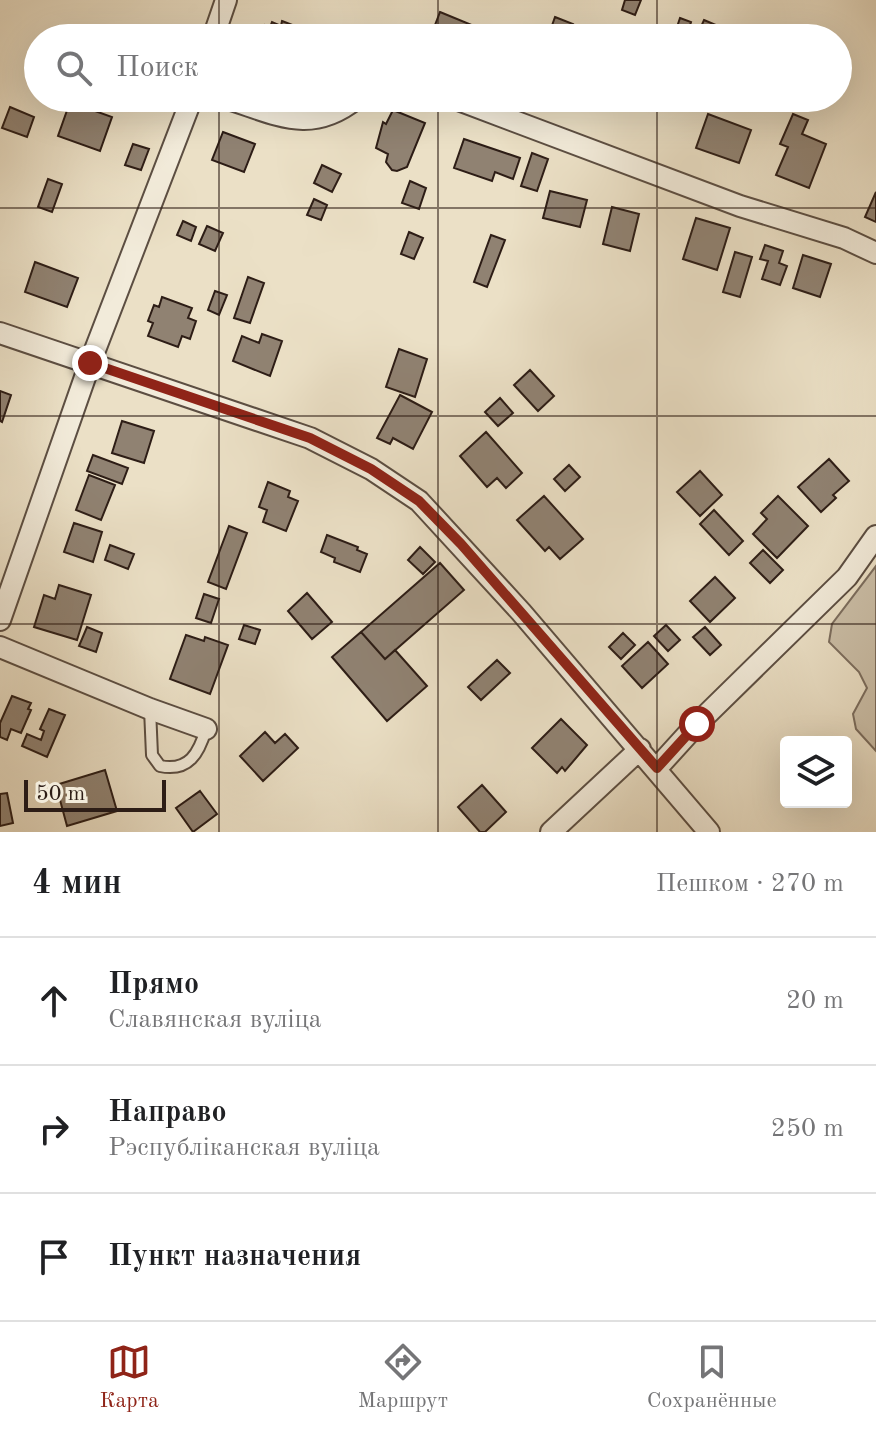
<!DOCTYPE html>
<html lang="ru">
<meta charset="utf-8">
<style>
:root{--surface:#fff;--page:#f2f2f2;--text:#202124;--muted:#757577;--line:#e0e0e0;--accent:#8f2418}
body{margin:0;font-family:"Old Standard TT",serif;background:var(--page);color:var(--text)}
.controls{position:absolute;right:24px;bottom:24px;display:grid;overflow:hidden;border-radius:8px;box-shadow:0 8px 32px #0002}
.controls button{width:72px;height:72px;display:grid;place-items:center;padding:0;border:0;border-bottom:2px solid var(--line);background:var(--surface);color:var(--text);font:40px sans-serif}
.scale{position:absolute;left:24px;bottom:20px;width:142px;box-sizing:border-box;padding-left:8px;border:4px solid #2d1d16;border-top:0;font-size:22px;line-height:28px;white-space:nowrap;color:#2d1d16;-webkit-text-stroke:6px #f2ebda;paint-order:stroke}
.stop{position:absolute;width:24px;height:24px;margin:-18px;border:6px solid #8f2418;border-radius:50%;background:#fff}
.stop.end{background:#8f2418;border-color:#fff;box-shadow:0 2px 8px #0008}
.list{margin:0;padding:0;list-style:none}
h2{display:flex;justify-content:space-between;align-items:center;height:104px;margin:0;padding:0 32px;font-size:34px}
h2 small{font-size:26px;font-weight:400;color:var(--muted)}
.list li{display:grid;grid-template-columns:52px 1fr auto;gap:24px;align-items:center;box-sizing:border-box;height:128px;padding:0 32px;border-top:2px solid var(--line)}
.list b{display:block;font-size:30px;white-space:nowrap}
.list p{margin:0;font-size:26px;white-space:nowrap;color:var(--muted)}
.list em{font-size:26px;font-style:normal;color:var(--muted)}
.icon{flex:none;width:44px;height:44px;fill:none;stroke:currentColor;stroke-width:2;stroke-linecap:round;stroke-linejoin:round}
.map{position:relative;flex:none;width:876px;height:832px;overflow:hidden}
.search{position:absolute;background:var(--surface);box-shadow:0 8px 32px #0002;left:24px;right:24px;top:24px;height:88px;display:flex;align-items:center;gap:20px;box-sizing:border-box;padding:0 28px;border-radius:44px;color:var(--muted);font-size:30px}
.sheet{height:488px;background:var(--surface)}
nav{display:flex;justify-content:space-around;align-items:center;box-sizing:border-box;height:112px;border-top:2px solid var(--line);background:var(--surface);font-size:22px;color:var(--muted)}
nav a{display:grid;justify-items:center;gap:4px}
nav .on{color:var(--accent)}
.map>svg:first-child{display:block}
.green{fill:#cbbfa8;stroke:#7c6e5f;stroke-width:2}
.building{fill:#908272;stroke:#2d1d16;stroke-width:2}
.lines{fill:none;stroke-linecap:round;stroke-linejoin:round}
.service-casing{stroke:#5c4e42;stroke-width:14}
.minor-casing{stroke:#5c4e42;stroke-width:24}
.service{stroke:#f2ebda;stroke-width:10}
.minor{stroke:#f2ebda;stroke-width:20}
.route{stroke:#8f2418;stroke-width:10}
.grid{fill:none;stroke:#2d1d16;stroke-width:2;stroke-opacity:0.55}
</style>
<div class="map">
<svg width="876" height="832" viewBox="0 0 876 832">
<rect width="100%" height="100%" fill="#ebe0c6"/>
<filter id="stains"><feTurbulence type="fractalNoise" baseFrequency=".0025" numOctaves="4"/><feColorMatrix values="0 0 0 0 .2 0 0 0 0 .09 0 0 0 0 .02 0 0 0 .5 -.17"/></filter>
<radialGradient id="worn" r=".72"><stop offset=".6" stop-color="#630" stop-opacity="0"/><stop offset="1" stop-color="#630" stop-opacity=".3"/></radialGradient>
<path class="green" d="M876 566V751L856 729 853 714 867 688 859 672 829 642 832 624Z"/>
<path class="building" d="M625 0H641L635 15 622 10Z
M440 12 479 28 475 38H430Z
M555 17 573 24 568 38 549 34Z
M680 18 691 22 686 38 674 36Z
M704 20 723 28 719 38H696Z
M282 21 303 29 300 38H260L265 25 270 27 272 22 281 26Z
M100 26 126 38H94Z
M70 102 112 117 100 151 58 136Z
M10 107 34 117 27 137 2 128Z
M393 110 425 123 407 167 397 171 392 170 386 162 388 154 376 148 383 122 386 124Z
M708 114 751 130 739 163 696 148Z
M793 114 808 120 802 134 826 144 809 188 776 175 788 147 780 144Z
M223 132 255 144 244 172 212 160Z
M464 139 520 158 513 179 495 172 492 181 454 168Z
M133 144 149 149 141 170 125 165Z
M532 153 548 159 537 191 521 186Z
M322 165 341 174 332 192 314 183Z
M48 179 62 184 52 212 38 207Z
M410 181 426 188 419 209 402 203Z
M550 191 587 200 580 227 543 218Z
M876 192V222L865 217Z
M314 199 327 205 321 220 307 215Z
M612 207 639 214 630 251 603 244Z
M696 218 730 228 717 270 683 259Z
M183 221 196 227 191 241 177 235Z
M207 226 223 233 215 251 199 244Z
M409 232 423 238 414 259 401 254Z
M491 235 505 240 487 287 474 282Z
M765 245 783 251 779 263 787 266 780 285 762 279 768 261 760 259Z
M735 252 752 257 740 297 723 292Z
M803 255 831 264 820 297 793 288Z
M35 262 78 278 67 307 25 292Z
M248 277 264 283 250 323 234 318Z
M215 291 227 295 219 315 208 310Z
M162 297 192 308 188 318 196 321 190 339 182 336 178 347 148 336 153 323 148 321 154 305 159 307Z
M262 334 282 341 270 376 233 361 242 336 259 343Z
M399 349 427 359 415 397 386 387Z
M530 370 554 396 538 411 514 385Z
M0 391 11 395 2 422 0 421Z
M400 395 432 412 413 449 393 438 390 444 377 438Z
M500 398 513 413 498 426 485 412Z
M122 421 154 431 144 463 112 453Z
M486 432 522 473 506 488 497 478 487 487 460 456Z
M93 455 128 468 122 484 87 471Z
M829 459 849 481 833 495 836 498 821 512 798 487Z
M569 465 580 477 565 491 554 479Z
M700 471 722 495 700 516 677 492Z
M89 475 115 485 101 520 76 510Z
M268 482 290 491 288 497 298 501 286 531 263 522 267 510 259 507Z
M544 496 583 539 560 559 549 547 545 551 517 520Z
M778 496 808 526 777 558 753 534 767 519 761 513Z
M714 510 743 541 729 555 700 524Z
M74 523 102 532 93 562 64 552Z
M229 526 247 533 226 589 208 582Z
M327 535 358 547 357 550 367 554 360 572 334 562 335 558 321 552Z
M110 545 134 554 128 569 105 560Z
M420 547 435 562 423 574 408 560Z
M763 550 783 570 770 583 750 563Z
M440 563 464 590 385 659 361 632Z
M715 577 735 598 710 622 690 601Z
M59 585 91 595 77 640 34 627 44 595 55 599Z
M307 593 332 622 312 639 288 611Z
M204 594 219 599 211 623 196 618Z
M244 625 260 630 255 644 239 639Z
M666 625 680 640 668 651 654 636Z
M87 627 102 633 96 652 79 646Z
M705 627 721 645 710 655 693 637Z
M361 632 385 659 395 650 427 686 387 721 332 657Z
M623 633 635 645 621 659 609 647Z
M186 635 204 641 205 637 228 645 210 694 170 679Z
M648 642 668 664 642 688 622 666Z
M497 660 510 673 481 700 468 687Z
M12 696 31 703 28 709 31 710 21 733 11 729 7 740 0 737V723Z
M49 709 65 715 47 757 22 746 27 734 41 740 44 731 40 729Z
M561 719 587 745 565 771 562 767 557 773 532 748Z
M265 732 275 743 285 734 298 748 263 781 240 756Z
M105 770 117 811 67 826 56 785Z
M482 785 506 812 485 832H480L458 807Z
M200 791 217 814 193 832 176 808Z
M7 793 13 823 0 826V794Z"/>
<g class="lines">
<g class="service-casing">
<path id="service" d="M150 709 152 755 160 766C189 772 199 753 206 729"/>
</g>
<g class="minor-casing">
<path id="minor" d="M213 38 226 0
M225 98C277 114 310 136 357 98
M453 98 740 206 844 238 876 253
M0 333 310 438 371 469 419 501 521 612 709 832
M0 620 90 363 192 98
M0 647 150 709 206 729
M657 768 697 724 847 577 876 536
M551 832 640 749"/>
</g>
<use href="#service" class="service"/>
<use href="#minor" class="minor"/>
</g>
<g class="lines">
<path class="route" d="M90 363 310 438 371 469 419 501 461 544 657 768 697 724"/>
</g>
<path class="grid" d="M219 0V38M438 0V38M657 0V38M219 98V832M438 98V832M657 98V832M0 208H876M0 416H876M0 624H876"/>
<rect width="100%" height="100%" filter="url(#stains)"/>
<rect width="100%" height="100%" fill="url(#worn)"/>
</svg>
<div class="controls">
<button><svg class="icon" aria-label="layers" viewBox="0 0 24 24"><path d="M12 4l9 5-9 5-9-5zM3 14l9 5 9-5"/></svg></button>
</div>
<div class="scale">50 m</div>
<div class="stop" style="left:697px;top:724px"></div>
<div class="stop end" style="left:90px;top:363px"></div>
<div class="search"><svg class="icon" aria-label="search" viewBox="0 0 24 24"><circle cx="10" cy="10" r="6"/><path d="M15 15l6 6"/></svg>Поиск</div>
</div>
<section class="sheet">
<h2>4 мин<small>Пешком · 270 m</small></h2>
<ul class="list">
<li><svg class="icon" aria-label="ahead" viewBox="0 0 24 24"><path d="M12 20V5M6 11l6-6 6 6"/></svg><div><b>Прямо</b><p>Славянская вуліца</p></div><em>20 m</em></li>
<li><svg class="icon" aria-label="right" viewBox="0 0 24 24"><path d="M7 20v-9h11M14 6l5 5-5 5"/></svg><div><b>Направо</b><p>Рэспубліканская вуліца</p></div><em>250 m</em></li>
<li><svg class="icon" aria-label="arrive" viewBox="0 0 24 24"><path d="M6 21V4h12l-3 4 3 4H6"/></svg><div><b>Пункт назначения</b></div></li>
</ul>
</section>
<nav>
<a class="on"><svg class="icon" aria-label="map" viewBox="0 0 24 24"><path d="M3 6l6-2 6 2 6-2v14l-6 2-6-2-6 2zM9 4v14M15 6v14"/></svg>Карта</a>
<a><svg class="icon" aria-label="directions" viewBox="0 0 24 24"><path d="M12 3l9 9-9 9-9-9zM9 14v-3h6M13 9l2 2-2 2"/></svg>Маршрут</a>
<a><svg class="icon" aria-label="saved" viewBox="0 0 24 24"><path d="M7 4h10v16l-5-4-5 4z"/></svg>Сохранённые</a>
</nav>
